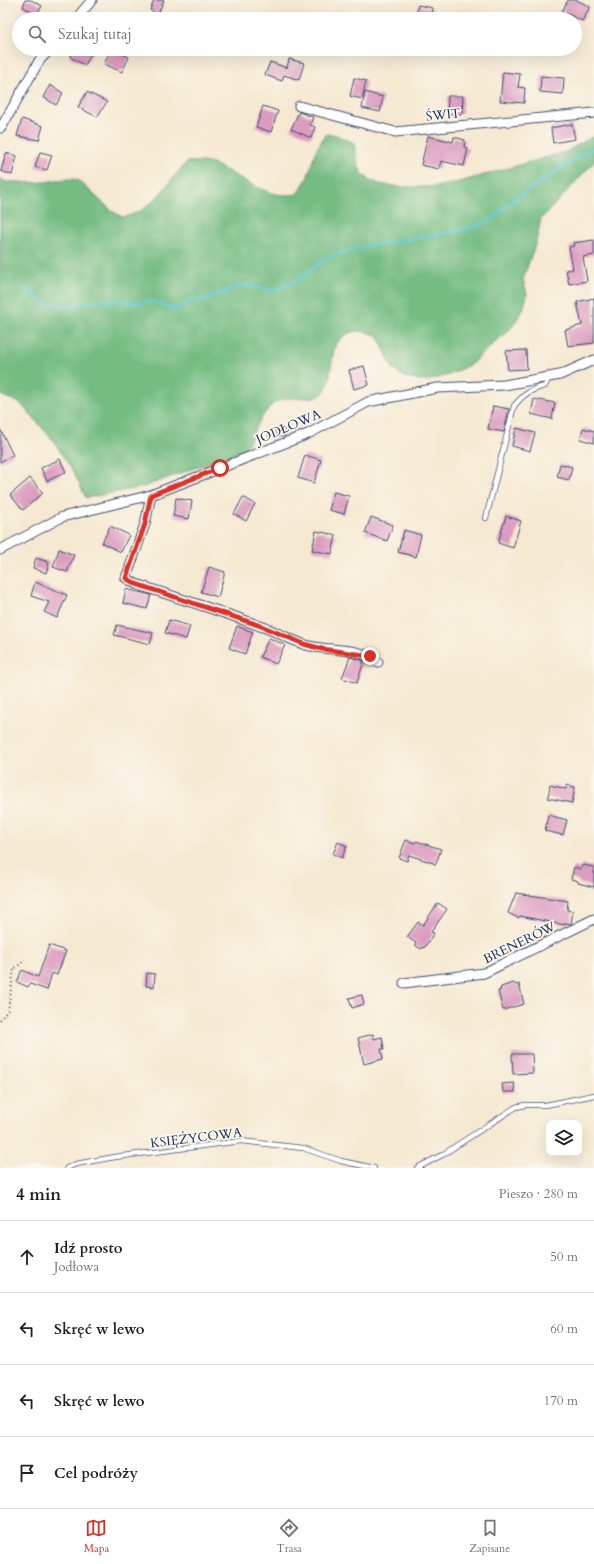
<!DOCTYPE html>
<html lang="pl">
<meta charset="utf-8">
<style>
:root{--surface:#fff;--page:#f2f2f2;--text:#202124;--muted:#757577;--line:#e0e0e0;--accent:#d93025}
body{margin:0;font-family:Cardo,serif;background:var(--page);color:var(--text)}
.controls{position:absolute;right:12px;bottom:12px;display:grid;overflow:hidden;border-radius:8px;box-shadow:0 4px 16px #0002}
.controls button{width:36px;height:36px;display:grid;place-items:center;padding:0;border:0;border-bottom:1px solid var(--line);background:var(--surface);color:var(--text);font:20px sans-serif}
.stop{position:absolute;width:12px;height:12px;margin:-9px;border:3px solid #d93025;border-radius:50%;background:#fff}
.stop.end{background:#d93025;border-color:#fff;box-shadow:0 1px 4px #0008}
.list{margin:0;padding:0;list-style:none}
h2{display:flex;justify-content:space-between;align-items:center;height:52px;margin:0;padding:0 16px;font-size:17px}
h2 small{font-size:13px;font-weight:400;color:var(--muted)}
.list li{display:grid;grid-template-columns:26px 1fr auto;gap:12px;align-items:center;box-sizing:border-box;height:72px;padding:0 16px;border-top:1px solid var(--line)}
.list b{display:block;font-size:15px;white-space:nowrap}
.list p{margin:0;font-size:13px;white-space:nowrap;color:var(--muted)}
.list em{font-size:13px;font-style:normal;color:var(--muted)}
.icon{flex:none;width:22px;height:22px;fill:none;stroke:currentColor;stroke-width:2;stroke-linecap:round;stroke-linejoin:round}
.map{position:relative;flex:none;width:594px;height:1168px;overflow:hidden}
.search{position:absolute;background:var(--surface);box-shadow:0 4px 16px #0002;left:12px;right:12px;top:12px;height:44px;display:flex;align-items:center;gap:10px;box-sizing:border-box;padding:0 14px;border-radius:22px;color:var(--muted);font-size:15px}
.sheet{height:340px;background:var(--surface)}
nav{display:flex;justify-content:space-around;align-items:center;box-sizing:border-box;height:56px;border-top:1px solid var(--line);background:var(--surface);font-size:11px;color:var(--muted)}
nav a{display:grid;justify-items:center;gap:2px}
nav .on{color:var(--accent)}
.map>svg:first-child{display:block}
.forest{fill:#74bc82;stroke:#487670}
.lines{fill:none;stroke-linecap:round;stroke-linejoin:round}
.stream{stroke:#58c6cd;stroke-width:3}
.building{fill:#dc9bc0}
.lane-casing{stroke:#3c4b6f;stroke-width:6}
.street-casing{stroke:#3c4b6f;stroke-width:11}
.path{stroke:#3c4b6f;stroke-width:2;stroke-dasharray:1 3;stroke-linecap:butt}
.lane{stroke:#fff;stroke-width:4.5}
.street{stroke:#fff;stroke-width:9}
.route{stroke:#d93025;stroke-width:5}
.labels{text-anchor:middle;stroke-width:3.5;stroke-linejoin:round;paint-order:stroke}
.street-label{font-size:13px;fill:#1b2f5e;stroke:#fbf7ec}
</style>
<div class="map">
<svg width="594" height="1168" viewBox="0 0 594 1168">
<rect width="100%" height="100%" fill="#fbf7ec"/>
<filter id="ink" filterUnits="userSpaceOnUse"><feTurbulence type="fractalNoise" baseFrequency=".025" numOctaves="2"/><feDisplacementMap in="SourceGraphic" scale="8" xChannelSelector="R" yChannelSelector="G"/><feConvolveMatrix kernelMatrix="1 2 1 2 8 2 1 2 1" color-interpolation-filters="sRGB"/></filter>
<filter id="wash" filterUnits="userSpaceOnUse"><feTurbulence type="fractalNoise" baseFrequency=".012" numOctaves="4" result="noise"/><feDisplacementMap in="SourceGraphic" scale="16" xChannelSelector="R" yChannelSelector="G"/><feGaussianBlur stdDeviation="0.9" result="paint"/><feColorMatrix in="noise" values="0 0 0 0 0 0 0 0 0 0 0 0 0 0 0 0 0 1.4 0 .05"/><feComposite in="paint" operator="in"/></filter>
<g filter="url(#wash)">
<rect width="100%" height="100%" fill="#f6e9d2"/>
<path class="forest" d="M326 134 336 135 354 143 357 161 362 175 379 184 401 187H436L463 181 565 152 594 136V162L541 219 536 242 523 279 527 294 523 310 512 327 471 364 449 375 426 381 406 378 393 369 378 336C366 331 356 328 344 336 325 350 337 378 322 394 314 402 286 393 273 404 261 414 252 435 246 449L143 487 86 498 74 473 52 439 20 403 0 395V178L5 182C18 181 31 184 43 182 55 181 67 177 78 180L112 211 122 217C153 213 167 182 187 162 198 161 210 162 220 167 244 179 269 200 297 194L307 179 316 150Z"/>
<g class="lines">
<path class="stream" d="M27 288C41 303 43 303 64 306L104 300 140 303 154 301 170 308 177 309 190 301 207 298 240 286 248 285 269 291 275 290 293 283 325 259 361 247 456 231 477 226 492 219 515 199 594 147"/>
</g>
<g id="blocks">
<path class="building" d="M25 0H31L42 6 37 14 23 7Z
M154 0H164L158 14 150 10Z
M568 0H577L590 7 582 21 562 11Z
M418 5 433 8 431 19H416Z
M74 49H94L85 65 70 57Z
M111 49 129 57 122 72 104 64Z
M289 59 304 63 299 80 284 75 282 81 265 75 270 62 287 68Z
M503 72 520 74 518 87 525 88 524 103 500 101Z
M541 76 564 78 563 94 540 92Z
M354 78 366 81 362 99 350 96Z
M50 85 63 93 56 105 43 97Z
M87 92 107 102 97 117 78 107Z
M365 92 383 97 380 112 362 108Z
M448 96H463L462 114H447Z
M263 106 278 111 271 132 256 127Z
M299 112 313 117 310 125 315 127 311 138 291 129Z
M22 119 43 126 39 140 17 136Z
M572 124 575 139 553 143 551 128Z
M428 136 453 142 454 137 465 140 464 147 468 148 464 166 441 161 439 169 421 165Z
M40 152 52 155 47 170 35 167Z
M6 153 17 156 12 175 1 171Z
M594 240V255L583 257 587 281 569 284 566 270 573 269 569 247 574 246 573 243Z
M594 298V343L568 346 565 330 582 325 577 302Z
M526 350 527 369 508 370 506 351Z
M364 366 369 385 354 389 349 370Z
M534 399 555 403 552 419 531 414Z
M493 406 509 409 504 432 488 429Z
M516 428 535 433 530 451 512 446Z
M583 428 594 431V443L580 439Z
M0 429 13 455 0 462Z
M269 430H286L285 436 269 437Z
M305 455 321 460 314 483 298 478Z
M60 459 66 472 47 481 41 468Z
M560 464 572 467 569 480 557 477Z
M30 478 43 493 23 510 10 495Z
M334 492 349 496 344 514 329 510Z
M243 497 255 504 246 521 234 514Z
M176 498 192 501 189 519 173 516Z
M506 516 521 521 513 548 498 543Z
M371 517 393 525 387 541 365 533Z
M110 526 129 535 121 552 102 543Z
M404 530 421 535 416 557 398 552Z
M316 531 336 535 332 554 312 550Z
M59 549 74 555 67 572 53 567Z
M36 558 49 562 46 573 33 568Z
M209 567 225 572 218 597 201 592Z
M35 582 67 595 57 618 44 612 49 602 31 596Z
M126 589 151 595 147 609 123 603Z
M169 620 190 626 186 639 165 633Z
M117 625 153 633 150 644 114 635Z
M237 626 253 632 245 654 229 648Z
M269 638 285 645 276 664 260 657Z
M350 657 364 661 357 683 342 678Z
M550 785 566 789 567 785 575 787 572 803 548 798Z
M548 815 567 820 563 835 545 831Z
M406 840 415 843 416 841 441 849 436 864 409 855 407 861 399 858Z
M338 842 347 846 342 858 333 854Z
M582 865 594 867V887L578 883V881L571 879 574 867 581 869Z
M516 893 568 901 567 910 573 911 571 924 565 923V925L520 916 518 918 508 913Z
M438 903 447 909 431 932 434 933 424 948 423 947 421 949 415 945 416 943 407 937 418 922 423 925Z
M49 945 66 951 57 975 52 973 47 990 30 984 28 987 17 982 22 970 38 977Z
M147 973 155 974 154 987 146 986Z
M513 983 516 985 519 984 524 1004 503 1010 498 991H500L501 987Z
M362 995 364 1004 352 1008 349 998Z
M373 1034 374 1039 382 1037 384 1049H381L383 1059 364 1064 358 1038Z
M512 1054H532L533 1073 513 1074Z
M514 1083 515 1092H503L502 1084Z"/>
</g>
</g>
<g filter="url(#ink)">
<use href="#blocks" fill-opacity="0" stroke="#3c4b6f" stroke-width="1"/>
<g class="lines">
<g class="lane-casing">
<path id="lane" d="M486 518 514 406C523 395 531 389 545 386L549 377
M67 1168 76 1164 115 1157 241 1141 303 1148 341 1161 374 1168
M417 1168 442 1155 516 1107 525 1105H546L594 1095"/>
</g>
<g class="street-casing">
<path id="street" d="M76 19 92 0
M299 106 395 132 594 113
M1 128 39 61 50 49
M151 495 145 524 126 578 136 584C177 598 219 610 260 626 276 631 290 640 306 645 329 652 359 646 378 662
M0 550 62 517 151 495 308 434 368 402 437 388 504 385 560 375 594 360
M404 983 484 973 594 919"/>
</g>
<path class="path" d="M0 1020 8 1010 14 969 25 960"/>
<use href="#lane" class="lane"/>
<use href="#street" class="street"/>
</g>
</g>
<g class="lines" filter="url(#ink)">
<path class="route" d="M220 468 151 495 145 524 126 578 136 584 261 626 304 644 322 649 370 656"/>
</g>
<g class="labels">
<g class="street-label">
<text transform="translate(443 114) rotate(-6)" y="5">ŚWIT</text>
<text transform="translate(288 426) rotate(-23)" y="5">JODŁOWA</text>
<text transform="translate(519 942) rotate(-26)" y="5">BRENERÓW</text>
<text transform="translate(196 1137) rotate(-7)" y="5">KSIĘŻYCOWA</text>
</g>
</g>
</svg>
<div class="controls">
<button><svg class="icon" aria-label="layers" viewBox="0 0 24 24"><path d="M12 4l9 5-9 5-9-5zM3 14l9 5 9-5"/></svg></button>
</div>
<div class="stop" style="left:220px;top:468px"></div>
<div class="stop end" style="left:370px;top:656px"></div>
<div class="search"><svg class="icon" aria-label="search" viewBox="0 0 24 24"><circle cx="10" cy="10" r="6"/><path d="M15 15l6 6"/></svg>Szukaj tutaj</div>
</div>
<section class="sheet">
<h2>4 min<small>Pieszo · 280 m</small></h2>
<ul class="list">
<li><svg class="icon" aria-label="ahead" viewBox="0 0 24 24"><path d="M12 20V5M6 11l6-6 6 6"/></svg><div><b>Idź prosto</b><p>Jodłowa</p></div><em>50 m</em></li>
<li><svg class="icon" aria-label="left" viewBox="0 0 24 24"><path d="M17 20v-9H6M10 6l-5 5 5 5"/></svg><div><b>Skręć w lewo</b></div><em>60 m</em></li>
<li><svg class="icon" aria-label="left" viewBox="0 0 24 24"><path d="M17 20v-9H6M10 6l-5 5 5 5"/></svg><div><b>Skręć w lewo</b></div><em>170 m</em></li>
<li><svg class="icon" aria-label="arrive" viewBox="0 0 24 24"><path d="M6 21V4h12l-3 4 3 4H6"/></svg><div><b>Cel podróży</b></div></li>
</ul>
</section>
<nav>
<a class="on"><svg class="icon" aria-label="map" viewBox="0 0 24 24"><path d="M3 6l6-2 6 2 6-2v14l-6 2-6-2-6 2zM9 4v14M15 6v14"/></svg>Mapa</a>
<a><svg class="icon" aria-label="directions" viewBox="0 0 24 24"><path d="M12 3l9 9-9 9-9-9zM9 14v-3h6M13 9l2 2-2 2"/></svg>Trasa</a>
<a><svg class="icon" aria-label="saved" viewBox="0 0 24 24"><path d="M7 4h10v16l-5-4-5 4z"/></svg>Zapisane</a>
</nav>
